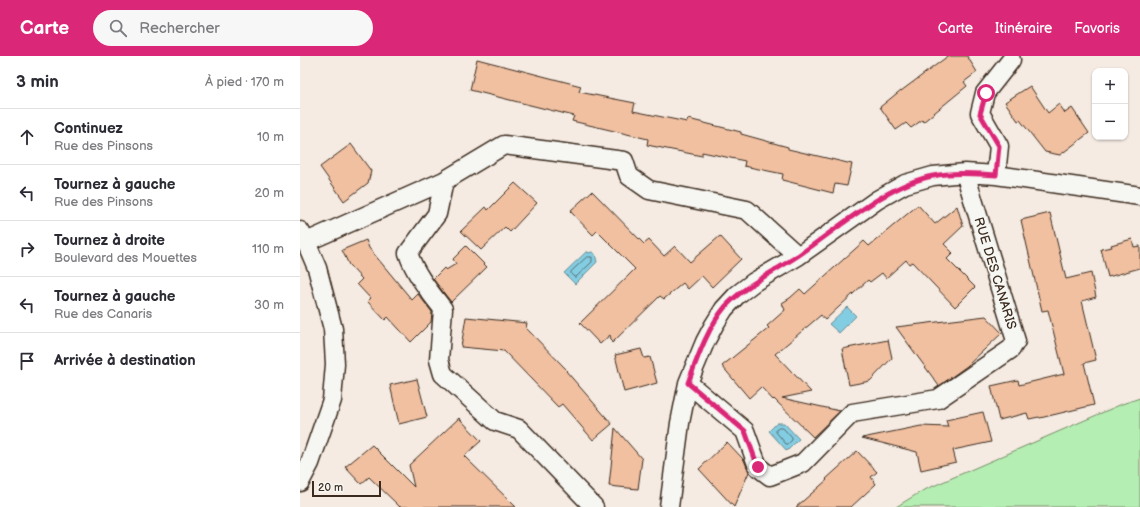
<!DOCTYPE html>
<html lang="fr">
<meta charset="utf-8">
<style>
:root{--surface:#fff;--page:#f7f7f7;--text:#2b2b33;--muted:#7c7c81;--line:#e1e1e2;--accent:#db2777}
body{margin:0;font-family:"Balsamiq Sans",sans-serif;background:var(--page);color:var(--text)}
.controls{position:absolute;right:12px;top:12px;display:grid;overflow:hidden;border-radius:8px;box-shadow:0 1px 3px #0004}
.controls button{width:36px;height:36px;display:grid;place-items:center;padding:0;border:0;border-bottom:1px solid var(--line);background:var(--surface);color:var(--text);font:20px sans-serif}
.scale{position:absolute;left:12px;bottom:10px;width:69px;box-sizing:border-box;padding-left:4px;border:2px solid #3b2a1e;border-top:0;font-size:11px;line-height:14px;white-space:nowrap;color:#3b2a1e;-webkit-text-stroke:3px #f6f6f2;paint-order:stroke}
.stop{position:absolute;width:12px;height:12px;margin:-9px;border:3px solid #db2777;border-radius:50%;background:#fff}
.stop.end{background:#db2777;border-color:#fff;box-shadow:0 1px 4px #0008}
.list{margin:0;padding:0;list-style:none}
h2{display:flex;justify-content:space-between;align-items:center;height:52px;margin:0;padding:0 16px;font-size:17px}
h2 small{font-size:13px;font-weight:400;color:var(--muted)}
.list li{display:grid;grid-template-columns:26px 1fr auto;gap:12px;align-items:center;box-sizing:border-box;height:56px;padding:0 16px;border-top:1px solid var(--line)}
.list b{display:block;font-size:15px;white-space:nowrap}
.list p{margin:0;font-size:13px;white-space:nowrap;color:var(--muted)}
.list em{font-size:13px;font-style:normal;color:var(--muted)}
.icon{flex:none;width:22px;height:22px;fill:none;stroke:currentColor;stroke-width:2;stroke-linecap:round;stroke-linejoin:round}
.map{position:relative;flex:none;width:840px;height:451px;overflow:hidden}
header{display:flex;align-items:center;gap:24px;box-sizing:border-box;height:56px;padding:0 20px;background:var(--accent);color:#fff}
header strong{font-size:19px}
nav{display:flex;gap:22px;margin-inline-start:auto;font-size:14px}
.search{width:280px;height:36px;background:var(--page);display:flex;align-items:center;gap:10px;box-sizing:border-box;padding:0 14px;border-radius:22px;color:var(--muted);font-size:15px}
main{display:flex}
aside{flex:1;background:var(--surface)}
.map>svg:first-child{display:block}
.green{fill:#b4eeb2;stroke:#788c68}
.water{fill:#83cde3;stroke:#668c94}
.lines{fill:none;stroke-linecap:round;stroke-linejoin:round}
.shore{stroke:#586b6d;stroke-width:1}
.building{fill:#f1c0a1;stroke:#3b2a1e}
.minor-casing{stroke:#3b2a1e;stroke-width:21}
.minor{stroke:#f6f6f2;stroke-width:18}
.route{stroke:#db2777;stroke-width:5}
.labels{text-anchor:middle;stroke-width:3;stroke-linejoin:round;paint-order:stroke}
.street-label{font-size:13px;fill:#3b2a1e;stroke:#f6f6f2}
</style>
<header>
<strong>Carte</strong>
<div class="search"><svg class="icon" aria-label="search" viewBox="0 0 24 24"><circle cx="10" cy="10" r="6"/><path d="M15 15l6 6"/></svg>Rechercher</div>
<nav><a>Carte</a><a>Itinéraire</a><a>Favoris</a></nav>
</header>
<main>
<aside>
<h2>3 min<small>À pied · 170 m</small></h2>
<ul class="list">
<li><svg class="icon" aria-label="ahead" viewBox="0 0 24 24"><path d="M12 20V5M6 11l6-6 6 6"/></svg><div><b>Continuez</b><p>Rue des Pinsons</p></div><em>10 m</em></li>
<li><svg class="icon" aria-label="left" viewBox="0 0 24 24"><path d="M17 20v-9H6M10 6l-5 5 5 5"/></svg><div><b>Tournez à gauche</b><p>Rue des Pinsons</p></div><em>20 m</em></li>
<li><svg class="icon" aria-label="right" viewBox="0 0 24 24"><path d="M7 20v-9h11M14 6l5 5-5 5"/></svg><div><b>Tournez à droite</b><p>Boulevard des Mouettes</p></div><em>110 m</em></li>
<li><svg class="icon" aria-label="left" viewBox="0 0 24 24"><path d="M17 20v-9H6M10 6l-5 5 5 5"/></svg><div><b>Tournez à gauche</b><p>Rue des Canaris</p></div><em>30 m</em></li>
<li><svg class="icon" aria-label="arrive" viewBox="0 0 24 24"><path d="M6 21V4h12l-3 4 3 4H6"/></svg><div><b>Arrivée à destination</b></div></li>
</ul>
</aside>
<div class="map">
<svg width="840" height="451" viewBox="0 0 840 451">
<rect width="100%" height="100%" fill="#f5ebe2"/>
<filter id="ink" filterUnits="userSpaceOnUse"><feTurbulence type="fractalNoise" baseFrequency=".025" numOctaves="2"/><feDisplacementMap in="SourceGraphic" scale="8" xChannelSelector="R" yChannelSelector="G"/><feConvolveMatrix kernelMatrix="1 2 1 2 8 2 1 2 1" color-interpolation-filters="sRGB"/></filter>
<g filter="url(#ink)">
<path class="green" d="M840 342V451H596L622 435 822 348Z"/>
<path class="water" d="M287 195 288 197 292 196 295 198 297 206 275 228 264 217Z
M547 251 556 260 539 277 529 268Z
M477 367H484L499 383 487 395 469 375Z"/>
<g class="lines">
<path class="shore" d="M287 201H292V206L276 221H274L271 218V216Z
M479 372H483L492 382V384L488 388H486L476 376V374Z"/>
</g>
<path class="building" d="M648 0H667L677 16 664 26 667 30 623 66 622 64 611 72 606 67 596 74 580 51 601 34V35Z
M177 3 281 30 279 36 335 47 333 55 387 66 388 63 441 76V78L488 91V93L552 108 547 130 535 128 533 137 482 124 483 118 444 110 445 105 402 96V100L347 89 348 83 272 65 274 60 170 34Z
M730 30 748 57 759 48 765 57 772 52 789 77 760 99 745 96 720 64 718 65 705 46Z
M51 88 71 115 68 127 44 145 20 111Z
M215 127 237 147 210 176 205 171 181 194 161 175 186 151 188 154Z
M292 135 344 188 349 184 364 200 375 190 390 206 420 180 441 203 412 231 402 220 388 233 383 227 364 243 360 240 312 287 310 279 300 288 280 267 335 213 297 175 293 179 270 155Z
M618 149 635 168 657 150 663 170 644 188 653 197 647 203 675 231 655 251 612 206 609 208 606 204 586 222 582 217 570 226 568 224 525 264 521 259 475 298 511 336 482 342 540 355 513 381 474 343 473 344 461 331 449 342 422 310 469 272 467 270 485 254 482 247 490 242 500 233 505 238 564 185 569 190Z
M750 157 766 223 791 217 796 241 782 245 796 304 784 307 794 349 740 362 739 361 729 363 727 357 699 364 691 330 718 324 719 329 764 318 748 254 742 255 721 164Z
M832 183 834 191 840 190V212L808 221 801 193 812 191 811 189Z
M66 184 69 192 112 244 118 238 132 256 131 266 111 286 88 261 85 264 67 245 70 242 57 228 62 223 49 209 42 194Z
M166 190 187 211 151 246 133 223 144 212 146 214 156 208 153 203Z
M686 260 702 277 667 310 639 330 596 271Z
M166 261 227 267 226 272 267 314 266 315 312 368 293 384 262 348 258 351 204 295 161 291Z
M588 284 592 302 570 325 549 329 542 293Z
M341 293 344 302 350 301 357 327 324 336 315 299Z
M117 323 127 361 99 368 90 329Z
M683 356 691 386 653 394 656 406 621 414 617 396 562 382 621 370 648 371 646 364Z
M159 362 181 385 164 400 216 451H100L69 421 61 428 45 411 72 389 114 431 109 409Z
M315 372 342 403 338 433 309 430Z
M427 386 444 404 449 416 434 451 399 413Z
M557 395 577 416 571 421 576 428 551 451H496L527 424 526 423Z"/>
<g class="lines">
<g class="minor-casing">
<path id="minor" d="M696 119 699 90 680 57 685 37 711 4
M144 125 137 158 108 197C115 218 130 236 143 253L139 304 143 318 195 365 219 373 294 451
M0 175 6 186 17 212 33 273 35 308 32 344 10 407 0 426
M6 186 144 125 204 89 324 105 329 120 349 134 447 154 498 200
M388 327 445 375 458 411 470 420 503 407 552 357 638 343 711 293 716 285 665 117
M369 451 380 367 388 327 405 286 414 269 424 253 437 239 454 226 498 200 577 144 605 128 633 120 665 117 696 119 840 140"/>
</g>
<use href="#minor" class="minor"/>
</g>
</g>
<g class="lines" filter="url(#ink)">
<path class="route" d="M458 411 445 375 388 327C397 303 408 271 425 251 446 228 474 216 499 199 539 172 586 129 633 120 654 116 676 118 696 119L699 90 680 58 686 37"/>
</g>
<g class="labels">
<g class="street-label">
<text transform="translate(696 217) rotate(73)" y="5">RUE DES CANARIS</text>
</g>
</g>
</svg>
<div class="controls">
<button>+</button>
<button>−</button>
</div>
<div class="scale">20 m</div>
<div class="stop" style="left:686px;top:37px"></div>
<div class="stop end" style="left:458px;top:411px"></div>
</div>
</main>
